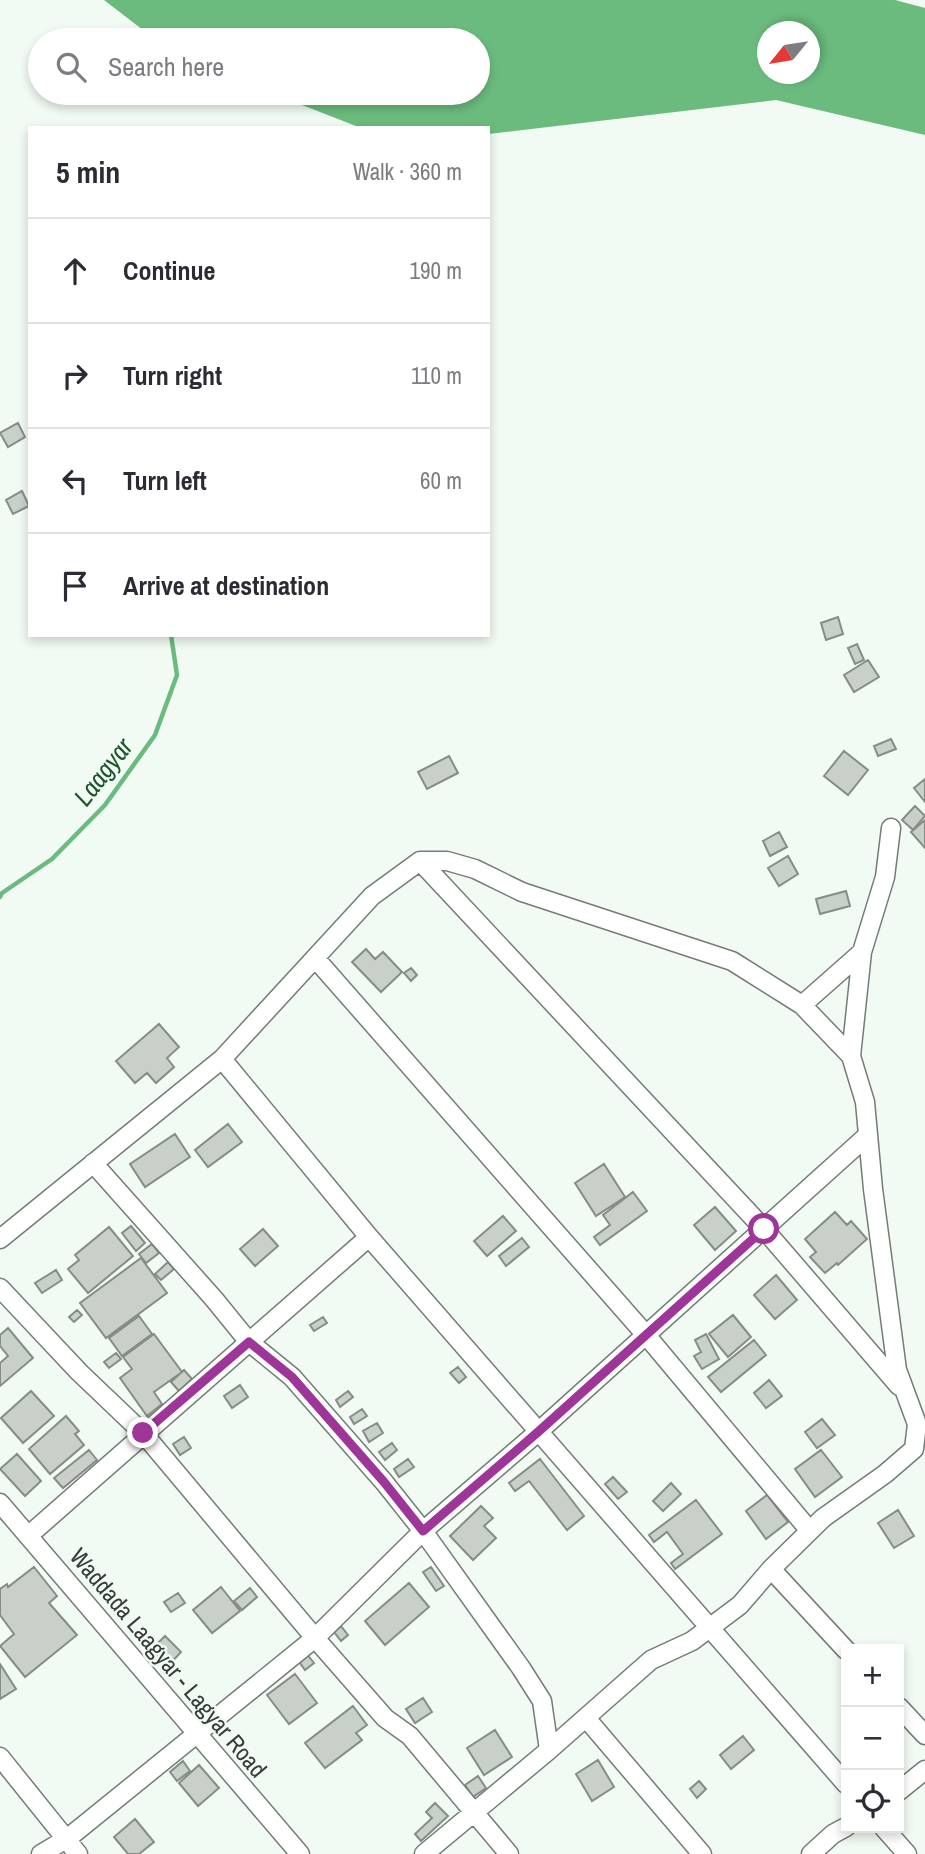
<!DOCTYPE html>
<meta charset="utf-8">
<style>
:root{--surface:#fff;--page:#f2f2f3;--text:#2b2b33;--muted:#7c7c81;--line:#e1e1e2}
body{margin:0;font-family:"Archivo Narrow",sans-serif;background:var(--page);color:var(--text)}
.controls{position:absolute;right:21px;bottom:21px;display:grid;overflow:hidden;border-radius:0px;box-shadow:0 4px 10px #0003}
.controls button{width:63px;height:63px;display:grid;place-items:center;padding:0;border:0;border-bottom:2px solid var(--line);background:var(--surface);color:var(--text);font:35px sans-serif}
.compass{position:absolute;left:757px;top:21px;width:63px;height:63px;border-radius:50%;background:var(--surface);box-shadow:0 4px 10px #0003;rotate:240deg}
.stop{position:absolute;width:21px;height:21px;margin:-16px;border:5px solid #9e3598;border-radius:50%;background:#fff}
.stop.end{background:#9e3598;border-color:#fff;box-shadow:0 2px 7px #0008}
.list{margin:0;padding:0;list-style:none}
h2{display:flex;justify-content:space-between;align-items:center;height:91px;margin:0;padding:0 28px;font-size:30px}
h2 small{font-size:23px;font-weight:400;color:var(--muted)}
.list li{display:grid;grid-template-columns:46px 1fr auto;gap:21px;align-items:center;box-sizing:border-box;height:105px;padding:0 28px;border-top:2px solid var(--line)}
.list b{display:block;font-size:26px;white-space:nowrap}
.list em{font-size:23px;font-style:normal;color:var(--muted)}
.icon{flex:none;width:38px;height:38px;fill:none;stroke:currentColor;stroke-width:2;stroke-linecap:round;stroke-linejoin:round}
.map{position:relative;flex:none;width:925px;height:1854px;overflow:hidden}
.search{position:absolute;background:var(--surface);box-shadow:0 4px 10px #0003;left:28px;top:28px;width:462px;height:77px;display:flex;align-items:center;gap:18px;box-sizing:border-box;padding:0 24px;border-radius:38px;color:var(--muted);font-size:26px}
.panel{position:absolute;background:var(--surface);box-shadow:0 4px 10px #0003;left:28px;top:126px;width:462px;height:511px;border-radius:0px}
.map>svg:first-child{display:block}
.water{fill:#6bbb7e;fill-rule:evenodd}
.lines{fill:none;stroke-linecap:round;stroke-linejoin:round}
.stream{stroke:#6bbb7e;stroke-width:4.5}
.building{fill:#c8d0c9;stroke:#858d86;stroke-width:2}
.street-casing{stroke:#747c76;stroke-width:21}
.street{stroke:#fff;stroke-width:18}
.route{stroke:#9e3598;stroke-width:9}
.labels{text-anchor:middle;stroke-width:5;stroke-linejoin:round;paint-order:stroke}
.street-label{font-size:24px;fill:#383c39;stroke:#f2fbf3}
.water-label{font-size:26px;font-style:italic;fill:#1c552e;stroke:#f2fbf3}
</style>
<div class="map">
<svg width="925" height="1854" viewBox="0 0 925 1854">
<rect width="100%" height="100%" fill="#f2fbf3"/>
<path class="water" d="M104 0H895L925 8V135L776 100 489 134 488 128 356 126 271 93H478V40H156ZM768 32H810V74H768Z"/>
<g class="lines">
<path class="stream" d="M0 897 2 893 52 859 105 805 155 735 177 675 171 635"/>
</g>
<path class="building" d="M18 423 25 437 8 447 0 433Z
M22 491 29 506 13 514 6 500Z
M838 617 843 634 826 640 821 623Z
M857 644 864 660 855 664 848 648Z
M868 660 879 677 854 692 844 675Z
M891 739 896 749 878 756 874 746Z
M844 751 868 770 848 795 824 776Z
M449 756 458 773 427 789 418 772Z
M925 779V802L914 788Z
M915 806 925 816 913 830 902 820Z
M925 820V848L911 832Z
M779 832 787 847 770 856 763 841Z
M788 856 798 874 779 886 768 868Z
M846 891 850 906 820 914 816 899Z
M366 949 375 959 383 952 402 972 381 992 352 962Z
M411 968 417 975 411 981 404 973Z
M159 1024 179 1047 167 1058 174 1067 156 1083 147 1073 135 1083 116 1061Z
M228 1124 242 1142 208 1167 195 1150Z
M175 1134 190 1157 145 1187 130 1164Z
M604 1164 625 1197 596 1216 575 1183Z
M633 1192 647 1211 600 1245 594 1237 610 1225 603 1215Z
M715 1207 736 1231 715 1250 694 1225Z
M835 1212 847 1225 851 1221 867 1239 838 1265 837 1263 825 1273 810 1257 816 1252 805 1239Z
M503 1216 516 1231 487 1256 474 1241Z
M131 1226 145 1243 136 1251 122 1233Z
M109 1227 133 1256 88 1293 68 1269 79 1260 75 1255Z
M263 1229 278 1246 255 1266 240 1249Z
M522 1238 529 1247 506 1266 499 1256Z
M152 1244 159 1253 146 1263 139 1254Z
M141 1258 167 1293 106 1338 80 1303Z
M168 1262 174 1269 161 1280 155 1274Z
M56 1270 62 1280 42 1293 35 1283Z
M776 1275 797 1300 775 1319 754 1295Z
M77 1310 82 1315 74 1322 69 1317Z
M733 1315 751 1337 728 1357 709 1334Z
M139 1316 152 1334 122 1356 109 1338Z
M323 1317 327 1323 314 1331 310 1325Z
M8 1328 33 1358 0 1386V1363L8 1356 0 1346V1335Z
M154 1334 182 1372 154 1392 162 1404 147 1416 120 1378 132 1369 123 1357Z
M706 1334 719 1359 702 1369 694 1356 701 1352 695 1340Z
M754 1340 766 1355 721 1392 708 1377Z
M116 1353 121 1359 109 1368 104 1362Z
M458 1367 466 1377 459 1383 450 1373Z
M184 1370 192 1379 179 1391 171 1382Z
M769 1380 782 1396 766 1408 754 1393Z
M240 1385 248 1397 232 1408 224 1396Z
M31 1391 54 1416 23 1443 1 1418Z
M348 1391 353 1397 340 1407 336 1400Z
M362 1409 367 1416 354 1424 350 1417Z
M66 1416 79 1431 75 1434 84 1445 50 1474 29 1449Z
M822 1419 835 1435 817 1448 805 1432Z
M377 1423 383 1433 369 1442 363 1431Z
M184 1437 191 1448 180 1455 173 1444Z
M392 1443 397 1450 385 1460 379 1452Z
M89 1450 97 1460 63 1488 54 1478Z
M821 1450 842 1477 815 1497 795 1469Z
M17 1454 41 1481 25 1496 0 1469Z
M408 1459 414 1467 399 1477 394 1469Z
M540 1459 584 1516 567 1530 529 1481 515 1491 509 1483Z
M613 1477 627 1492 618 1499 605 1484Z
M671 1483 681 1494 663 1511 653 1501Z
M767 1495 788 1522 766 1539 746 1511Z
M696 1500 722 1534 675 1569 671 1563 683 1554 667 1532 654 1542 649 1535Z
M481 1506 493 1518 484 1526 496 1538 473 1560 450 1536Z
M898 1510 914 1536 894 1548 878 1523Z
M34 1567 57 1596 49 1603 77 1635 25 1677 0 1646 14 1634 0 1615V1589L7 1584 8 1587Z
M431 1567 444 1586 436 1591 423 1572Z
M409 1583 429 1607 385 1645 365 1621Z
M221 1587 240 1611 212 1633 193 1610Z
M250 1588 257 1597 242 1610 234 1601Z
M178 1593 185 1603 171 1612 164 1602Z
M120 1599 126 1606 116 1615 110 1608Z
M341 1626 348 1635 341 1641 334 1632Z
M165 1636 181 1652 168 1666 151 1650Z
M306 1653 314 1663 305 1670 297 1659Z
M0 1664 16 1689 0 1699Z
M295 1674 317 1703 289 1724 267 1695Z
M423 1698 432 1712 415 1723 406 1709Z
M353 1706 367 1725 356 1733 362 1740 325 1768 305 1743Z
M495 1730 512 1757 484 1775 467 1748Z
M743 1736 754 1750 731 1769 720 1755Z
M598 1760 614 1787 592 1801 576 1774Z
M183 1761 190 1771 177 1781 170 1772Z
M199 1765 219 1788 198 1806 179 1783Z
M478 1776 486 1788 473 1797 465 1785Z
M699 1781 706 1789 697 1798 690 1789Z
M435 1803 448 1816 421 1841 415 1834 432 1818 426 1812Z
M135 1819 154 1842 139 1854H128L114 1837Z"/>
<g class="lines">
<g class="street-casing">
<path id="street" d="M420 861 764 1229 899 1386
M315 958 646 1335 810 1531
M802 1005 862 952
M222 1059 369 1237 846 1784
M93 1163 214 1299 249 1342 292 1377 384 1482 423 1531 521 1668 542 1701 549 1750
M0 1239 222 1059 372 896 420 861H447L475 869 522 892 732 961 802 1005 851 1056
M0 1288 79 1372 143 1433 315 1638 385 1718 410 1736 509 1854
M0 1503 300 1854
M28 1536 369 1237
M771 1569 846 1650
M899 1707 925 1735
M586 1718 702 1854
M0 1757 78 1854
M899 1791 925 1770
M884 1828 907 1854
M41 1854 68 1838 315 1638 423 1531 538 1432 868 1135
M424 1854 549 1750 651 1660 692 1641 740 1605 771 1569 823 1518 885 1474 914 1449 917 1424 897 1370 873 1189 865 1102 851 1056 862 952 885 877 891 828
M811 1854 833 1834 846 1827"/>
</g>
<use href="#street" class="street"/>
</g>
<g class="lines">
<path class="route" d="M143 1433 249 1342 292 1377 384 1482 423 1531 538 1432 764 1229"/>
</g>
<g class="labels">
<g class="street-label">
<text transform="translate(168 1663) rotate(50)" y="8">Waddada Laagyar - Lagyar Road</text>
</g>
<g class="water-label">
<text transform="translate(103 772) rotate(-52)" y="9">Laagyar</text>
</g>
</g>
</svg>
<div class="controls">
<button>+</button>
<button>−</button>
<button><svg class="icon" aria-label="locate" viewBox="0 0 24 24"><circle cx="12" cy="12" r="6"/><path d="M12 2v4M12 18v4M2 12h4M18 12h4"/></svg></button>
</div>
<svg class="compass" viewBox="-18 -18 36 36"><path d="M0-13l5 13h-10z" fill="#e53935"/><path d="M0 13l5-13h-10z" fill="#7c7c81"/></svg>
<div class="stop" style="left:764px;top:1229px"></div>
<div class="stop end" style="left:143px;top:1433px"></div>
<div class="search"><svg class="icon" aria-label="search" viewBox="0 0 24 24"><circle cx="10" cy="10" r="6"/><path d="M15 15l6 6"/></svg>Search here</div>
<section class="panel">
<h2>5 min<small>Walk · 360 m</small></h2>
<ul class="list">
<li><svg class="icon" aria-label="ahead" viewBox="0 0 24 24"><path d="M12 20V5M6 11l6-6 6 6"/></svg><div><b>Continue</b></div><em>190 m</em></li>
<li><svg class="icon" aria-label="right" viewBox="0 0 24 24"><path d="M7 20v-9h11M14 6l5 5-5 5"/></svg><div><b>Turn right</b></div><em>110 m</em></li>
<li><svg class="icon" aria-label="left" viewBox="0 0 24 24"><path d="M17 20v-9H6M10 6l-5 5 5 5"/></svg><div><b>Turn left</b></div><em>60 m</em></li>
<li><svg class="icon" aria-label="arrive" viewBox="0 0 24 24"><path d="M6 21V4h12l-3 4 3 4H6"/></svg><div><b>Arrive at destination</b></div></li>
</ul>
</section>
</div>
